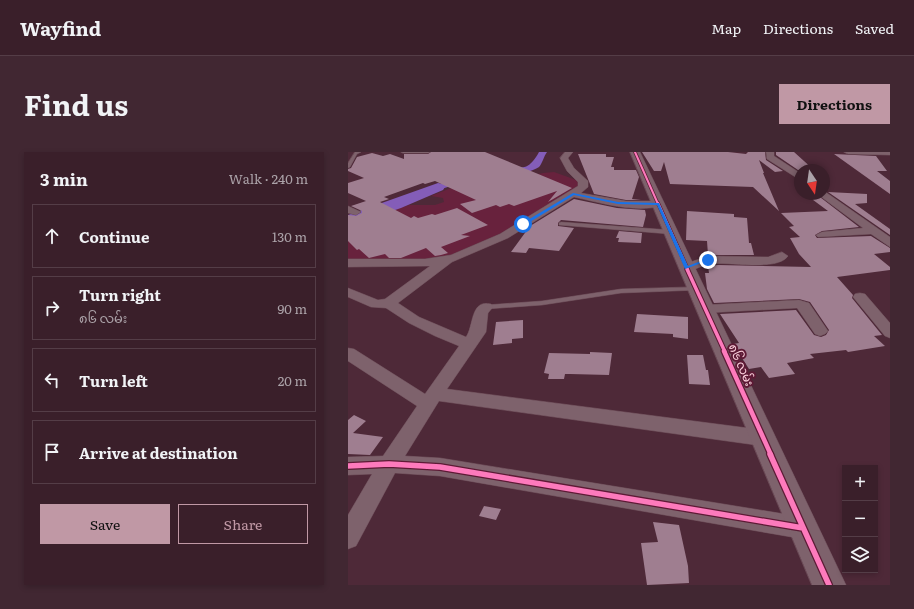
<!DOCTYPE html>
<meta charset="utf-8">
<style>
:root{--surface:#3a1f2a;--page:#412732;--text:#f1f3f6;--muted:#aba2a8;--line:#543d47;--accent:#c098a5}
body{margin:0;font-family:Literata,"Noto Sans Myanmar",serif;background:var(--page);color:var(--text)}
.controls{position:absolute;right:12px;bottom:12px;display:grid;overflow:hidden;border-radius:0px;box-shadow:0 2px 6px #0003}
.controls button{width:36px;height:36px;display:grid;place-items:center;padding:0;border:0;border-bottom:1px solid var(--line);background:var(--surface);color:var(--text);font:20px sans-serif}
.compass{position:absolute;left:446px;top:12px;width:36px;height:36px;border-radius:50%;background:var(--surface);box-shadow:0 2px 6px #0003;rotate:167deg}
.stop{position:absolute;width:12px;height:12px;margin:-9px;border:3px solid #1a73e8;border-radius:50%;background:#fff}
.stop.end{background:#1a73e8;border-color:#fff;box-shadow:0 1px 4px #0008}
.list{margin:0;padding:0;list-style:none}
h2{display:flex;justify-content:space-between;align-items:center;height:52px;margin:0;padding:0 16px;font-size:17px}
h2 small{font-size:13px;font-weight:400;color:var(--muted)}
.list li{display:grid;grid-template-columns:26px 1fr auto;gap:12px;align-items:center;box-sizing:border-box;height:64px;margin:0 8px 8px;padding:0 8px;border:1px solid var(--line);border-radius:0px}
.list b{display:block;font-size:15px;white-space:nowrap}
.list p{margin:0;font-size:13px;white-space:nowrap;color:var(--muted)}
.list em{font-size:13px;font-style:normal;color:var(--muted)}
.actions{display:flex;gap:8px;padding:12px 16px}
.actions a{flex:1;padding:9px 0;border:1px solid var(--accent);border-radius:0px;text-align:center;font-size:14px;color:var(--accent)}
.actions .main{background:var(--accent);color:#111}
.icon{flex:none;width:22px;height:22px;fill:none;stroke:currentColor;stroke-width:2;stroke-linecap:round;stroke-linejoin:round}
.map{position:relative;flex:none;width:542px;height:433px;overflow:hidden;border-radius:0px}
header{display:flex;align-items:center;gap:24px;box-sizing:border-box;height:56px;padding:0 20px;background:var(--surface);border-bottom:1px solid var(--line)}
header strong{font-size:19px}
nav{display:flex;gap:22px;margin-inline-start:auto;font-size:14px}
.intro{display:flex;align-items:center;justify-content:space-between;box-sizing:border-box;height:96px;padding:0 24px}
h1{margin:0;font-size:28px}
.button{padding:10px 18px;border-radius:0px;background:var(--accent);color:#111;font-size:14px;font-weight:700}
main{display:flex;gap:24px;padding:0 24px}
aside{flex:1;background:var(--surface);border-radius:0px;box-shadow:0 2px 6px #0003}
.map>svg:first-child{display:block}
.built{fill:#68223d}
.lines{fill:none;stroke-linecap:round;stroke-linejoin:round}
.canal{fill:#845db8;fill-rule:evenodd}
.river{fill:#845db8;fill-rule:evenodd}
.building{fill:#9f7e90}
.lane-casing{stroke:#6a4955;stroke-width:1}
.street-casing{stroke:#6a4955;stroke-width:1}
.secondary-casing{stroke:#6a4955;stroke-width:1}
.lane{fill:#7e626c;fill-rule:evenodd}
.street{fill:#7e626c;fill-rule:evenodd}
.secondary{fill:#7e626c;fill-rule:evenodd}
.cycleway-far4-casing{stroke:#5d1a35;stroke-width:3.5}
.cycleway-far3-casing{stroke:#5d1a35;stroke-width:4}
.cycleway-far2-casing{stroke:#5d1a35;stroke-width:5.5}
.cycleway-far1-casing{stroke:#5d1a35;stroke-width:7}
.cycleway-casing{stroke:#5d1a35;stroke-width:8}
.cycleway-far4{stroke:#fd7abc;stroke-width:2}
.cycleway-far3{stroke:#fd7abc;stroke-width:2.5}
.cycleway-far2{stroke:#fd7abc;stroke-width:3.5}
.cycleway-far1{stroke:#fd7abc;stroke-width:4.5}
.cycleway{stroke:#fd7abc;stroke-width:5.5}
.route{fill:#1a73e8}
.labels{text-anchor:middle;stroke-width:4;stroke-linejoin:round;paint-order:stroke}
.street-label{font-size:12px;fill:#fed3df;stroke:#5d1a35}
</style>
<header>
<strong>Wayfind</strong>
<nav><a>Map</a><a>Directions</a><a>Saved</a></nav>
</header>
<div class="intro"><h1>Find us</h1><a class="button">Directions</a></div>
<main>
<aside>
<h2>3 min<small>Walk · 240 m</small></h2>
<ul class="list">
<li><svg class="icon" aria-label="ahead" viewBox="0 0 24 24"><path d="M12 20V5M6 11l6-6 6 6"/></svg><div><b>Continue</b></div><em>130 m</em></li>
<li><svg class="icon" aria-label="right" viewBox="0 0 24 24"><path d="M7 20v-9h11M14 6l5 5-5 5"/></svg><div><b>Turn right</b><p>၈၆ လမ်း</p></div><em>90 m</em></li>
<li><svg class="icon" aria-label="left" viewBox="0 0 24 24"><path d="M17 20v-9H6M10 6l-5 5 5 5"/></svg><div><b>Turn left</b></div><em>20 m</em></li>
<li><svg class="icon" aria-label="arrive" viewBox="0 0 24 24"><path d="M6 21V4h12l-3 4 3 4H6"/></svg><div><b>Arrive at destination</b></div></li>
</ul>
<div class="actions"><a class="main">Save</a><a>Share</a></div>
</aside>
<div class="map">
<svg width="542" height="433" viewBox="0 0 542 433">
<rect width="100%" height="100%" fill="#4e2938"/>
<path class="built" d="M206 20 231 29 234 35 154 84 93 109 0 108V72L61 53H87L96 50 95 46 83 44 103 36 170 27 195 21Z"/>
<g class="lines">
<path class="canal" d="M191 0H199C196 4 194 12 191 15 184 20 163 25 156 20 169 9 177 26 191 0Z
M116 25H119V29L90 38 86 35Z"/>
<path class="river" d="M90 31 95 32 97 35 95 38 53 56 0 74V63Z"/>
</g>
<path class="building" d="M83 0H137L224 36 200 50 209 39 166 54 161 52 152 55 148 53 124 61 112 52 128 48 87 29 77 32 75 31 36 45 41 47 32 50 63 66 66 64 70 66 84 62 87 63 109 56 140 73 113 83 122 84 93 95 100 101 93 103 87 104 78 96 53 106H41L37 102 21 106 11 97 9 98 0 89V63L8 64 14 61V59L3 54 18 49 0 41V31L16 26 0 19V17L3 16 9 5 24 1 35 4 42 2 56 7V2H80Z
M294 0H380L398 2 400 0H417L418 8 435 19 427 20 411 8 416 21H415L431 59 405 35 322 32 316 10 313 19H306Z
M428 0H446L466 18H450L428 3Z
M230 2H258V5H266L263 15H266V18H288L291 25 284 47 293 48H278L246 42Z
M486 2 528 4 539 19H529L542 29V42Z
M480 40 519 42V51L507 52 542 77V83Z
M457 42H468L511 75 474 79 467 83 469 86 523 84 542 96V100L526 102 542 115V118L489 125 505 143 504 146 534 183 526 184 537 194 500 200 498 198 462 202 466 206 439 211 447 222 421 226 413 215 401 217 385 192 391 191 372 162 448 158 466 183 473 185 478 183 481 178 462 150 451 147 366 151 359 137 357 121H361L360 114 370 113 463 115 451 102 442 86 452 85 441 75 446 74 433 61 480 59Z
M226 47 269 56 297 58 298 63 295 75 213 68 210 71V74L226 76 211 99 181 96 178 101 163 100 182 74Z
M339 59 386 62V65L399 66 401 91H403L406 103H360L359 89 338 88Z
M271 79 294 81 293 91 270 90 271 86H268Z
M289 162 340 165V187L325 185V182L286 180Z
M175 168V186L164 187V191L145 193 148 170Z
M242 200 264 201 261 223 222 222H217L216 227H200L201 222 196 221 201 201 242 202Z
M339 203H355L358 218H360L362 233 341 232Z
M6 263 18 269 5 281 35 285 22 303 0 302V268Z
M136 354 153 357 148 368 131 364Z
M305 370 331 373 340 414 341 431 299 433 293 391 310 390Z"/>
<g class="lines">
<g class="lane-casing">
<path id="lane" d="M7 0H13L9 2 2 15 0 16V11Z
M53 0H82L80 1H55Z
M213 70 322 78 325 80 322 82 211 73V71Z
M348 135 350 136V138L273 141 194 153 138 157 135 155 138 153 194 149 273 137Z"/>
</g>
<g class="street-casing">
<path id="street" d="M217 0H225L220 6 226 16 240 29V35L233 41 278 49H310L315 52 314 54C285 61 254 51 226 45L160 86 104 110 50 151 71 165 118 185C126 174 122 147 143 152L145 155 140 161 138 180 99 237 415 278 422 280 425 286 422 292 415 294 91 249 57 304 92 306 455 365 463 368 467 376 463 384 455 387 92 324 47 321 8 394 0 397V363L24 322 0 323V305L35 304 69 254 0 209V196L6 197 77 242 111 194 87 184 61 171 38 156 23 155 0 145V136L30 148 37 147 82 114 0 115V107H77L103 103 152 82 230 34V30L219 19 212 6Z
M418 0H426V4L452 21V28L419 7Z
M496 0H542V3L500 2Z
M476 39 542 85V95L523 82 470 85 468 83 474 80 515 76 472 44 470 42H476Z
M0 54 13 60 8 63 0 61Z
M434 100 440 104C429 120 380 109 362 112 354 113 347 118 339 120L333 116 334 113 360 104 420 105Z
M512 141 517 142 542 171V186L537 184 505 145 507 142Z
M451 148 461 151 480 179 477 182 472 184 467 182 449 156 357 161 352 160 350 157 352 154 357 153Z"/>
</g>
<g class="secondary-casing">
<path id="secondary" d="M282 0H292L498 433H464Z"/>
</g>
<use href="#lane" class="lane"/>
<use href="#street" class="street"/>
<use href="#secondary" class="secondary"/>
<g class="cycleway-far4-casing">
<path id="cycleway-far4" d="M287 0 310 52"/>
</g>
<g class="cycleway-far3-casing">
<path id="cycleway-far3" d="M310 51 340 118"/>
</g>
<g class="cycleway-far2-casing">
<path id="cycleway-far2" d="M339 117 377 200"/>
</g>
<g class="cycleway-far1-casing">
<path id="cycleway-far1" d="M376 199 423 303"/>
</g>
<g class="cycleway-casing">
<path id="cycleway" d="M422 302 481 433
M0 314 41 312 92 315 455 376"/>
</g>
<use href="#cycleway-far4" class="cycleway-far4"/>
<use href="#cycleway-far3" class="cycleway-far3"/>
<use href="#cycleway-far2" class="cycleway-far2"/>
<use href="#cycleway-far1" class="cycleway-far1"/>
<use href="#cycleway" class="cycleway"/>
</g>
<path class="route" d="M225 41 270 50 311 51 340 114 358 107 362 108 337 117 309 53 270 52 226 43 177 73 173 72Z"/>
<g class="labels">
<g class="street-label">
<text transform="translate(393 213) rotate(66)" y="4">၈၆ လမ်း</text>
</g>
</g>
</svg>
<div class="controls">
<button>+</button>
<button>−</button>
<button><svg class="icon" aria-label="layers" viewBox="0 0 24 24"><path d="M12 4l9 5-9 5-9-5zM3 14l9 5 9-5"/></svg></button>
</div>
<svg class="compass" viewBox="-18 -18 36 36"><path d="M0-13l5 13h-10z" fill="#e53935"/><path d="M0 13l5-13h-10z" fill="#aba2a8"/></svg>
<div class="stop" style="left:175px;top:72px"></div>
<div class="stop end" style="left:360px;top:108px"></div>
</div>
</main>
